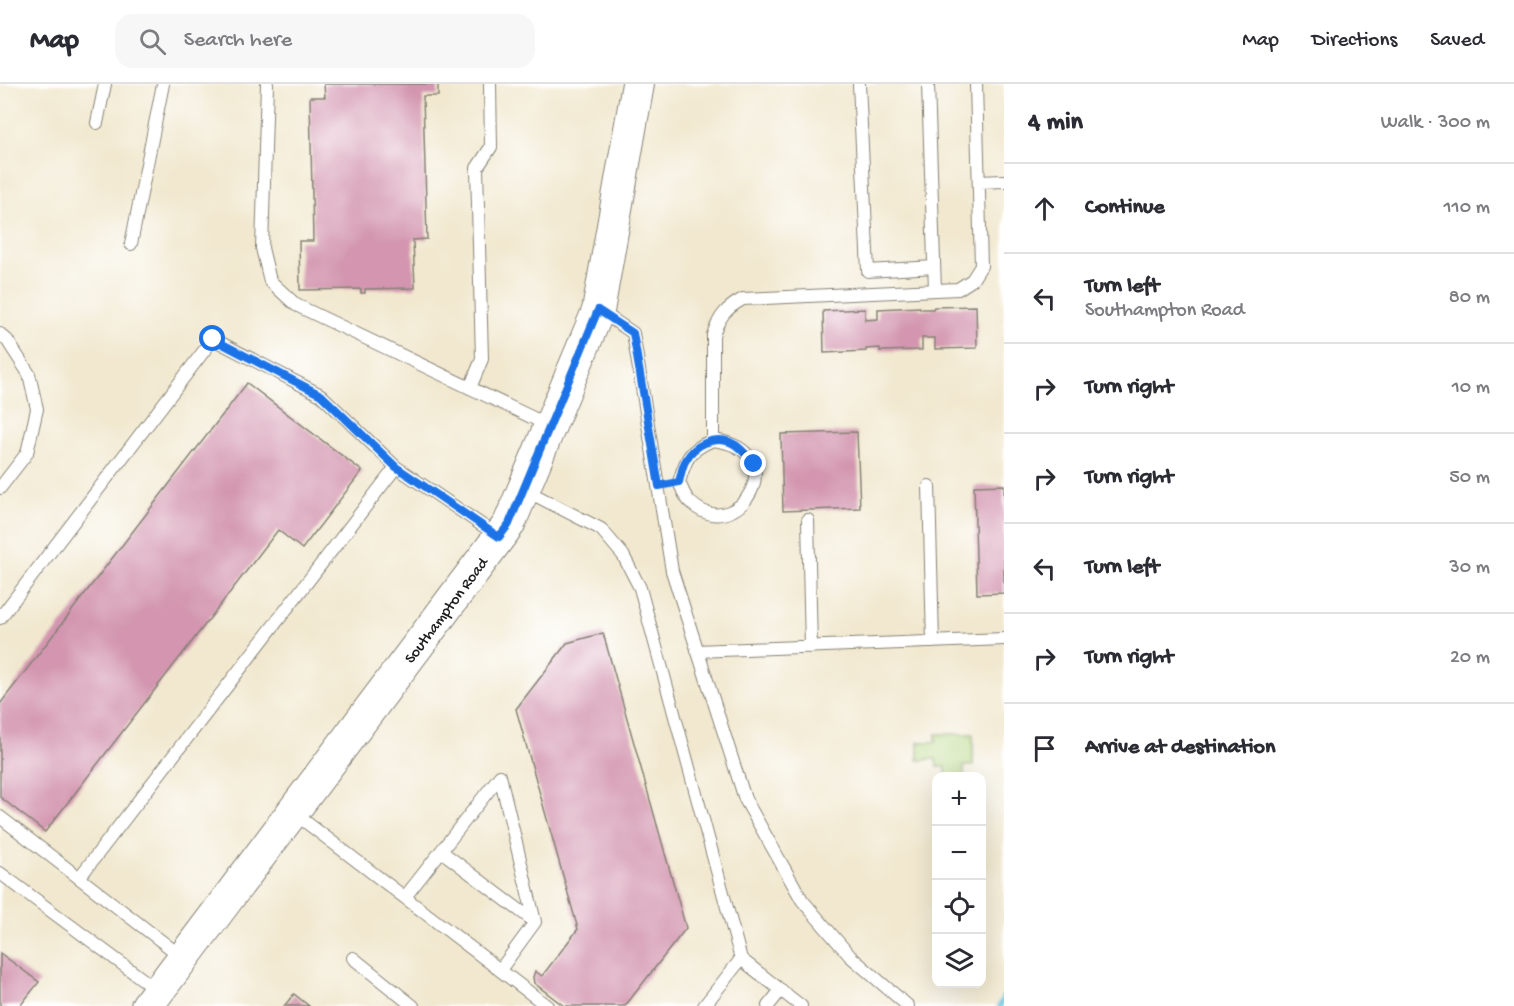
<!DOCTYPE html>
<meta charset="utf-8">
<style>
:root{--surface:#fff;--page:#f7f7f7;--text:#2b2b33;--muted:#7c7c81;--line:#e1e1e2}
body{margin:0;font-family:"Gochi Hand",sans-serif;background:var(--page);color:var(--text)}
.controls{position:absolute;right:18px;bottom:18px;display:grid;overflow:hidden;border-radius:12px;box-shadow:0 6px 24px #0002}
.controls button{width:54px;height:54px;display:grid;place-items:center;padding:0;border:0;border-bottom:2px solid var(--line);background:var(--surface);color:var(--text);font:30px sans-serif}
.stop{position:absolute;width:18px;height:18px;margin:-14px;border:4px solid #1a73e8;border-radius:50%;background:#fff}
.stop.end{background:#1a73e8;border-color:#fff;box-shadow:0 2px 6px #0008}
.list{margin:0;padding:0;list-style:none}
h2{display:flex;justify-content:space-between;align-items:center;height:78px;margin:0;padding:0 24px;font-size:26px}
h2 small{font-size:20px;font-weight:400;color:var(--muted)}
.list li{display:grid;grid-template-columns:39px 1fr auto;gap:18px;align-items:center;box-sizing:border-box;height:90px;padding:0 24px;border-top:2px solid var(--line)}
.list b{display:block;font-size:22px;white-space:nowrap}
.list p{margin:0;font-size:20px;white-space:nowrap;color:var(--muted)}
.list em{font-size:20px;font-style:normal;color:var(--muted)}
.icon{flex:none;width:33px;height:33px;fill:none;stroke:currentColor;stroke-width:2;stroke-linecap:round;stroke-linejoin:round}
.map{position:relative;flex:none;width:1004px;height:922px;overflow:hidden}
header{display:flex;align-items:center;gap:36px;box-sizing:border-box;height:84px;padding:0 30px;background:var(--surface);border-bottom:2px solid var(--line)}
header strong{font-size:28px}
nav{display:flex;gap:33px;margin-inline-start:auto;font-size:21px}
.search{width:420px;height:54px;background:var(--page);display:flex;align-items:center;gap:15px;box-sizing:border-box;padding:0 21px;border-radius:18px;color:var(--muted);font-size:22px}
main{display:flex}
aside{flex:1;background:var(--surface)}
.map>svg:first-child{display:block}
.green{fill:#b2d47c;stroke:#67784c;stroke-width:1.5}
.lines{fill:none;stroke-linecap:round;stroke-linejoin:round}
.stream{stroke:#5ebfdc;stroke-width:6}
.building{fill:#d395af}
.service-casing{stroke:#868276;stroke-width:14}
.tertiary-casing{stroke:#868276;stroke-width:34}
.service{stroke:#fff;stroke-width:12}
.tertiary{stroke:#fff;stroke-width:32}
.route{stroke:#1a73e8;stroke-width:8}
.labels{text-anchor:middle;stroke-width:4.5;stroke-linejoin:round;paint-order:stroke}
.street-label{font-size:16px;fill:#1c1c1c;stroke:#fff}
</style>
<header>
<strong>Map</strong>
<div class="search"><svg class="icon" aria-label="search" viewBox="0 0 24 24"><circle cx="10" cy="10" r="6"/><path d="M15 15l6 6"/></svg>Search here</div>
<nav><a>Map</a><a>Directions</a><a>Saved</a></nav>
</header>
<main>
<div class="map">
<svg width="1004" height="922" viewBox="0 0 1004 922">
<rect width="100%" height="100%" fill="#fff"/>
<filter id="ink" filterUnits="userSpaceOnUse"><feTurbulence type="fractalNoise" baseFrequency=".0167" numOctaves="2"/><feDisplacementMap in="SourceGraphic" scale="12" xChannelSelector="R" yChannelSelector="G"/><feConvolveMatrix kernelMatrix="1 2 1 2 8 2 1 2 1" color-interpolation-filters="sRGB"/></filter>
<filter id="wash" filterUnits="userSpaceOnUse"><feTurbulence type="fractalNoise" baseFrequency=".008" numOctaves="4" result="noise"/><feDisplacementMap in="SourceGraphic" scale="24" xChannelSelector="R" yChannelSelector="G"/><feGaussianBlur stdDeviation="1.35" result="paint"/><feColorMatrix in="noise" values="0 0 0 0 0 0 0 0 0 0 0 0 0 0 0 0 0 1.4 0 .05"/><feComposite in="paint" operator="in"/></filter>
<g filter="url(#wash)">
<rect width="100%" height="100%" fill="#f1e8cf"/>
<path class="green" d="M936 650H973V682H964V692H946V683H937L936 675 918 676V658H936Z"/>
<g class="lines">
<path class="stream" d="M1000 922 1004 913"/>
</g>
<g id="blocks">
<path class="building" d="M324 0H438V12H423L427 155 413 156 415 204 365 205V209H361V205L300 206 299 157H313L310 13H325Z
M976 222 977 264 935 265V254H922V266L880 267V264L866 265V267L824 269 823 227 865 225V236L878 235V225L920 223V225H933L934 223Z
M247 299 362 387 302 465 278 446 45 748 0 713V620Z
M857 348 860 424 783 427 781 350Z
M1004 401V509L977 510 974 402Z
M603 549 686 844 625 922H564L534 899 533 893 535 887 542 892 578 845 516 625 567 559Z
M0 869 39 898 20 922H0Z
M294 910 309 922H284Z"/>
</g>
</g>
<g filter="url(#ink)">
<use href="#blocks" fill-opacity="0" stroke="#868276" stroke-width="1.5"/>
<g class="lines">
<g class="service-casing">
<path id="service" d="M267 0 262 164 270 197 296 221 550 342
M859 0 868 187 934 183
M928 0 935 206
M97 39 105 0
M979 98 1004 97
M131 160 163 0
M600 227 633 249 672 487 745 715 802 816 850 872 908 922
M0 250 7 256 29 290 37 325 27 369 0 404
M470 304 482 275 477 84 491 63 490 0
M713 356V251C719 233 726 224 743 215L958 205 972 196 981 182 976 0
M713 356C796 366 738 463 691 419 685 414 682 405 679 398 686 374 689 366 713 356Z
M929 402 933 558
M525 406 601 445 623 471 640 504 741 875 801 922
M808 436 811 563
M0 534 213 255 321 311 396 383 498 452
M697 567 1004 555
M294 729 547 922
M0 733 182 873
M441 767 535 838
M0 789 157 906
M79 794 396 383
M405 813 500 692 535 838 500 886
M353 874 413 922
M704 922 741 875
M768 922 781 906"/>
</g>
<g class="tertiary-casing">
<g id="tertiary">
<path id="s1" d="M147 922 509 440 598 227 638 0"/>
</g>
</g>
<use href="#service" class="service"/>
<use href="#tertiary" class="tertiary"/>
</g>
</g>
<g class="lines" filter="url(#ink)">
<path class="route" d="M213 255 321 311 396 383 499 453 509 440 598 226 633 249 659 402 679 398C681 391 682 382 686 376 694 361 713 352 730 358 740 362 747 372 754 380"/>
</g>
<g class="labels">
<g class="street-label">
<text dy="6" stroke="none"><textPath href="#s1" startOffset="496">Southampton Road</textPath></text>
</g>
</g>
</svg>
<div class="controls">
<button>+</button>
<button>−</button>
<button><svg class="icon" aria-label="locate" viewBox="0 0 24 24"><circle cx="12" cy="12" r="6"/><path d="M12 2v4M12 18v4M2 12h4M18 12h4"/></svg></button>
<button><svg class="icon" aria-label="layers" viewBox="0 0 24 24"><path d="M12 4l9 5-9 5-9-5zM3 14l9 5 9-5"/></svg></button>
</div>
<div class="stop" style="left:213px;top:255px"></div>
<div class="stop end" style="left:754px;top:380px"></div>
</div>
<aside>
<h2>4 min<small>Walk · 300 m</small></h2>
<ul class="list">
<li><svg class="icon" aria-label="ahead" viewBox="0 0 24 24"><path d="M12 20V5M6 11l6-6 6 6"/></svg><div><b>Continue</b></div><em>110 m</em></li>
<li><svg class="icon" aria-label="left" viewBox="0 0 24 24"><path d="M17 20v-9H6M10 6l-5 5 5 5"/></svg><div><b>Turn left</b><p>Southampton Road</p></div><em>80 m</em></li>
<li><svg class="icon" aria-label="right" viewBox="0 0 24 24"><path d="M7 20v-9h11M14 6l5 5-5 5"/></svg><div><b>Turn right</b></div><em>10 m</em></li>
<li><svg class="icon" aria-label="right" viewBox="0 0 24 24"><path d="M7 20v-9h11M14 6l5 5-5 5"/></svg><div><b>Turn right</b></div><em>50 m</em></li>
<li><svg class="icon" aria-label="left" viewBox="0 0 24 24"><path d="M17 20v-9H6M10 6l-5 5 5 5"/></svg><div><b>Turn left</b></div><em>30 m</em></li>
<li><svg class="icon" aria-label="right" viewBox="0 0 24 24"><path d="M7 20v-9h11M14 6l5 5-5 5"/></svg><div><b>Turn right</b></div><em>20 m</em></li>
<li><svg class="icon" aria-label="arrive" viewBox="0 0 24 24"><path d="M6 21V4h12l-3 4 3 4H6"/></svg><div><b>Arrive at destination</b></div></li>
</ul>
</aside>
</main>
